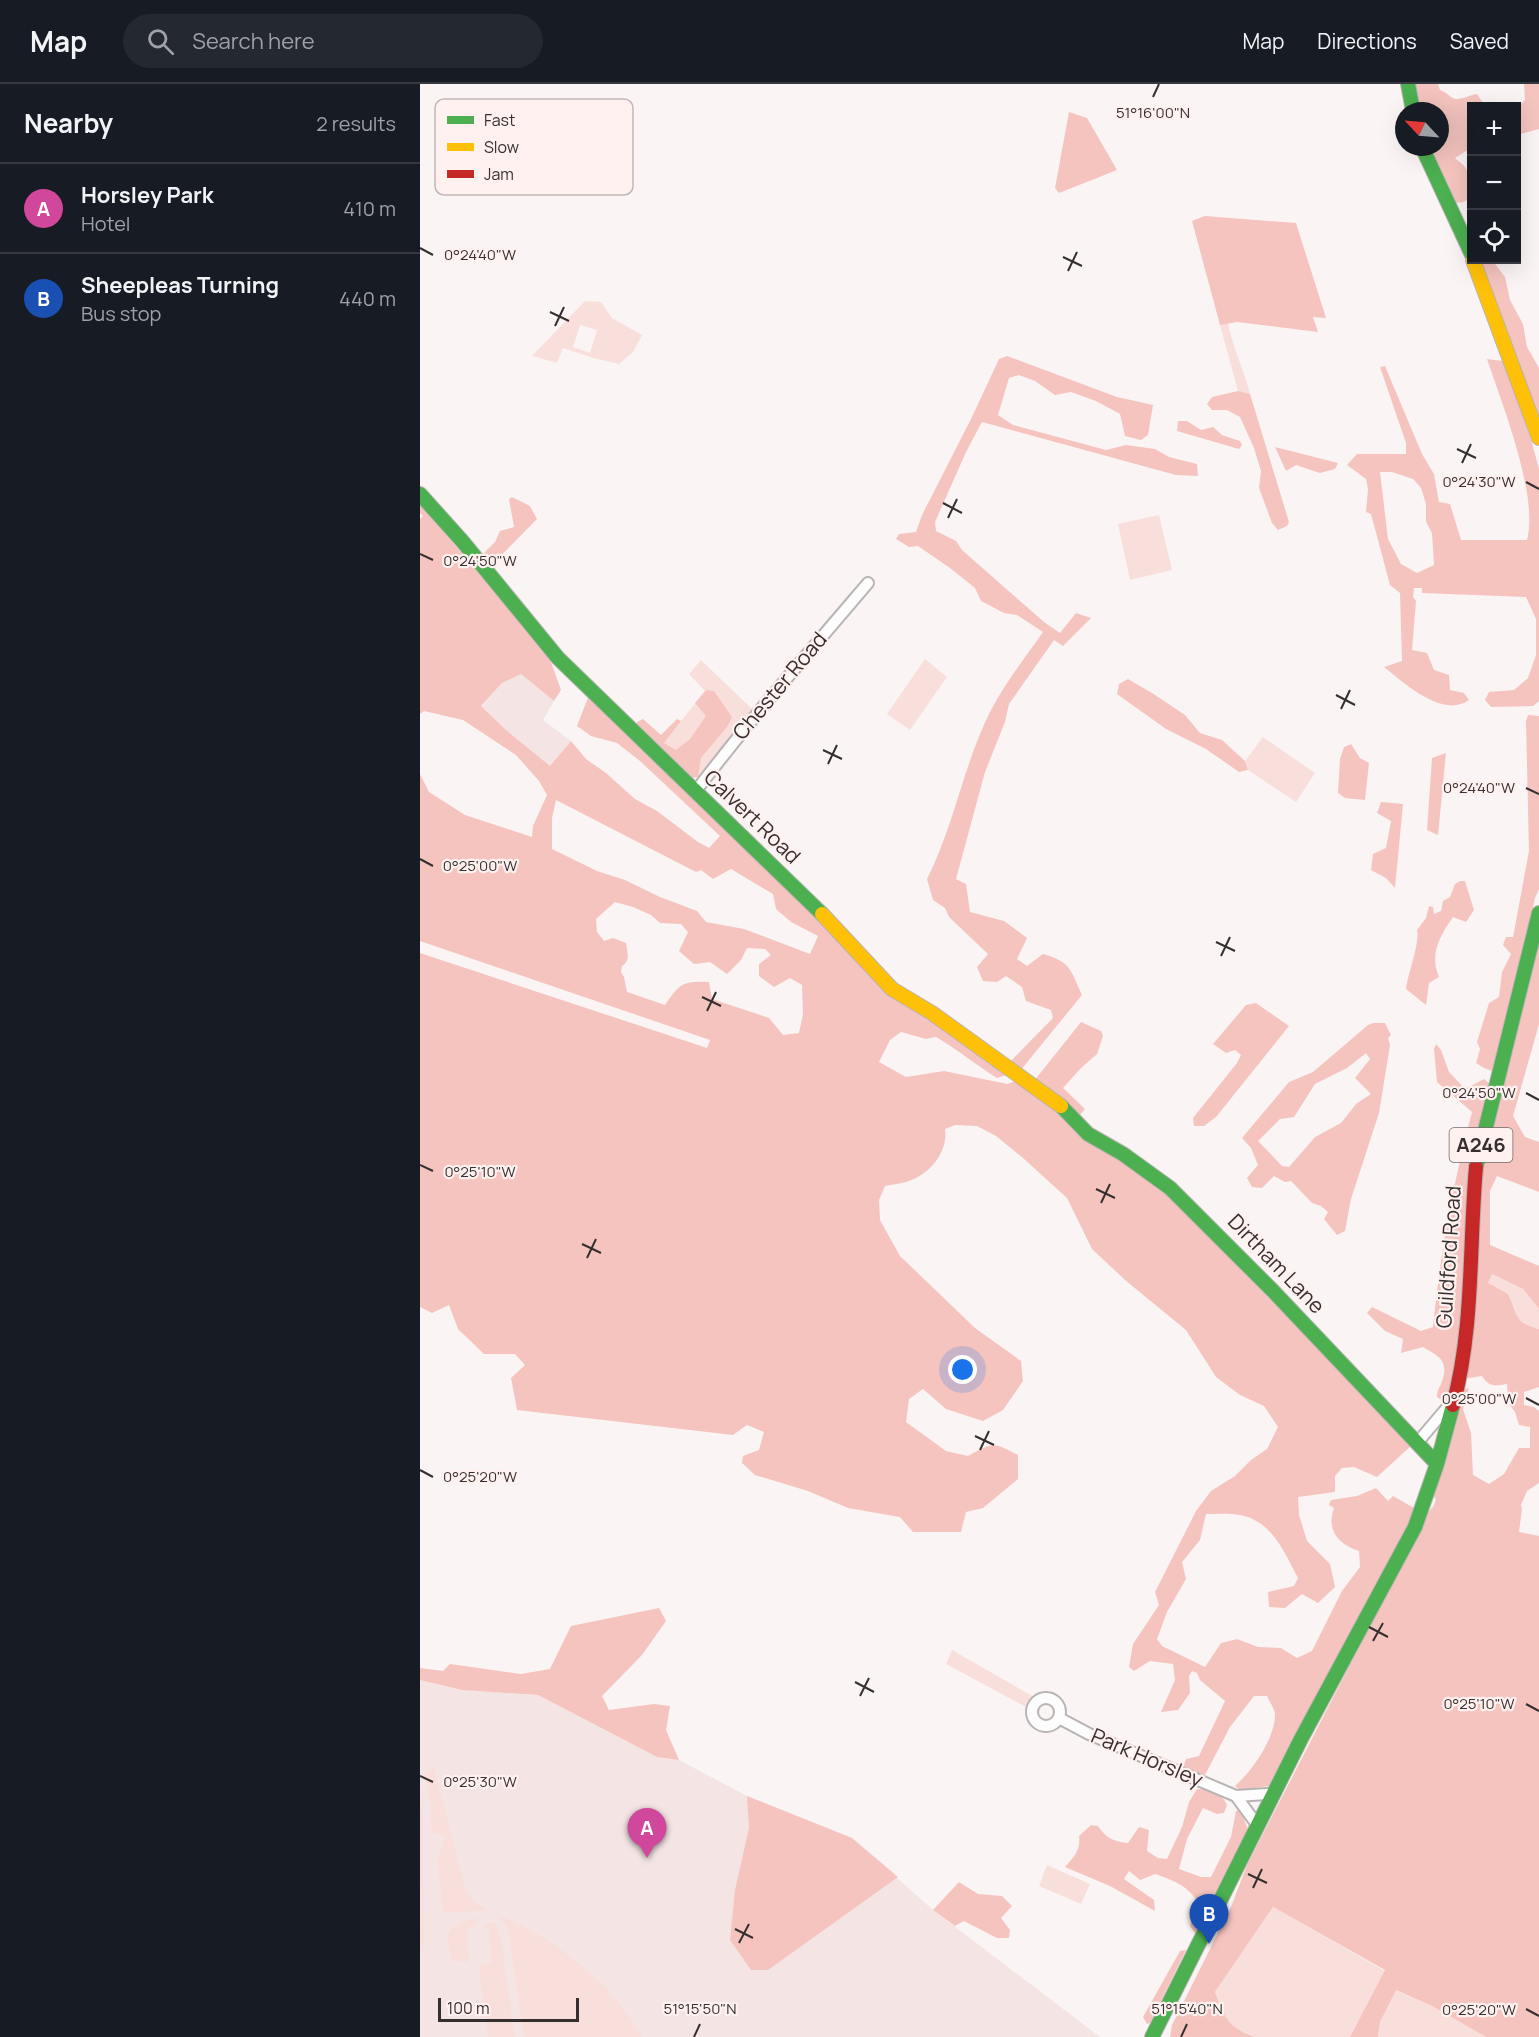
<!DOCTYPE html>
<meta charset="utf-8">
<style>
:root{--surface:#171b24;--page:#242831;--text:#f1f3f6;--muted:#9ea1a6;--line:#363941;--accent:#7a7574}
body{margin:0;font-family:Manrope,sans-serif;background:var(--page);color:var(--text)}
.controls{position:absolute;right:18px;top:18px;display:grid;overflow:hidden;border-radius:0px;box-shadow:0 6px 24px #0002}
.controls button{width:54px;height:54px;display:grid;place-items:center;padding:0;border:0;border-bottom:2px solid var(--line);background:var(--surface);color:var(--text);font:30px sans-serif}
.compass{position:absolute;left:975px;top:18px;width:54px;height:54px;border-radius:50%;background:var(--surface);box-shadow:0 6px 24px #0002;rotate:296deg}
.scale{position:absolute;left:18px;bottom:15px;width:141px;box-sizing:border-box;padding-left:6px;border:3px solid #35302f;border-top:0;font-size:16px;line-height:21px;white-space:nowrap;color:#35302f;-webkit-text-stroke:4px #fef1f0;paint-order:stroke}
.you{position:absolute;left:543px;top:1286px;width:21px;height:21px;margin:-15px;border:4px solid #fff;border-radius:50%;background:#1a73e8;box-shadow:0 0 0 9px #1a73e833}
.badge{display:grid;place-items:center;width:39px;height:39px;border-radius:50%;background:var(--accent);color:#fff;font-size:20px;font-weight:700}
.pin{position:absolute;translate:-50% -50px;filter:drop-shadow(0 2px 3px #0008)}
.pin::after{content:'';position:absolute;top:32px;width:21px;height:18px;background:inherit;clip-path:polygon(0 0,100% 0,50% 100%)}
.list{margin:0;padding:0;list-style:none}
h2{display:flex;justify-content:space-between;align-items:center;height:78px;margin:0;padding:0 24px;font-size:26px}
h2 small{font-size:20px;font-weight:400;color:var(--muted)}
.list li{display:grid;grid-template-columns:39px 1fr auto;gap:18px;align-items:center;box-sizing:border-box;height:90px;padding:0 24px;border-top:2px solid var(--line)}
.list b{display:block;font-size:22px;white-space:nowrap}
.list p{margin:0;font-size:20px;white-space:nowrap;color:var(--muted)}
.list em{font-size:20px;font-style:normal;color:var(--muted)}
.icon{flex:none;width:33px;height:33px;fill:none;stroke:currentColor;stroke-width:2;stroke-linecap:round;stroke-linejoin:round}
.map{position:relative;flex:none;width:1119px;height:1953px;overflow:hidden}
header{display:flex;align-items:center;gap:36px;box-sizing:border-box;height:84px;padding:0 30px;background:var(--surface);border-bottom:2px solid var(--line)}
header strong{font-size:28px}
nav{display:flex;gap:33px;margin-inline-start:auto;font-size:21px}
.search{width:420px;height:54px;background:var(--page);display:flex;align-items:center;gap:15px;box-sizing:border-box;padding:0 21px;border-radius:33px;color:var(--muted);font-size:22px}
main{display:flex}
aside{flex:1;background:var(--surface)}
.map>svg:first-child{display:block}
.built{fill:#f4e5e4}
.green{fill:#f9dfdb;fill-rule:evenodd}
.forest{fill:#f5c4bf;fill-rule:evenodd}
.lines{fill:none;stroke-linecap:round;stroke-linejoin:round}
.street-casing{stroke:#b9b4b4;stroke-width:14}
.fast-casing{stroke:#b9b4b4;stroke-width:16}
.slow-casing{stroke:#b9b4b4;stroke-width:16}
.jam-casing{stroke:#b9b4b4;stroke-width:16}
.street{stroke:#fefdfd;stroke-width:10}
.fast{stroke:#4caf50;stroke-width:14}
.slow{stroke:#ffc107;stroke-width:14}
.jam{stroke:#c62828;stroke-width:14}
.ticks{fill:none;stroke:#35302f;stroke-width:2}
.labels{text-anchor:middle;stroke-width:4.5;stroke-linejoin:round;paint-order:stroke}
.shield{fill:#fef1f0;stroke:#716a69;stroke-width:1.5}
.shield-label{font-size:20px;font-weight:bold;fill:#35302f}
.street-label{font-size:21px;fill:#35302f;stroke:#fef1f0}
.key{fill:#fef1f0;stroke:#c2b7b6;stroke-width:1.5}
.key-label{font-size:16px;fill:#35302f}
.ticks-label{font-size:15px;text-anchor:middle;fill:#35302f;stroke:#fef1f0;stroke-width:4.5;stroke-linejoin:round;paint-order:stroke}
</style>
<header>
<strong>Map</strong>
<div class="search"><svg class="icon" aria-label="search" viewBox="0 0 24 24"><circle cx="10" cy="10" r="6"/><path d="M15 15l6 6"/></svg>Search here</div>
<nav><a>Map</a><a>Directions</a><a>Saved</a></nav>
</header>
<main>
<aside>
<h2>Nearby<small>2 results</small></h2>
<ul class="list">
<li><span class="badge" style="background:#d1479c">A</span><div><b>Horsley Park</b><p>Hotel</p></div><em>410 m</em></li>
<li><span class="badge" style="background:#1a4fb4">B</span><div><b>Sheepleas Turning</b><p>Bus stop</p></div><em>440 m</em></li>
</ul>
</aside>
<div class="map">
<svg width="1119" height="1953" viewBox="0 0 1119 1953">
<rect width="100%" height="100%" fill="#faf4f4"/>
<path class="built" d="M101 590 134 617 123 636 151 657 130 683 86 646 61 623 82 599Z
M0 1596 42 1606 118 1611 237 1673 259 1676 327 1712 432 1754 513 1826 680 1953H0Z"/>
<path class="green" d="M165 217 181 218 192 234 222 251 213 268 199 280 173 274 143 264 137 279 112 272ZM160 241 177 246 170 269 153 263Z
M808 239C813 264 824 286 830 310L818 307 800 241Z
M739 431 752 486 710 496 698 440Z
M505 575 527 593 490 646 467 630Z
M281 576 332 625 278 693 268 694 237 667 285 607 269 590Z
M843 653 895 689 876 718 828 686 825 677Z
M1072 1190 1103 1205 1119 1225V1245L1105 1242 1097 1234 1094 1223 1068 1199Z
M532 1566 614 1613 608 1624 526 1580Z
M14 1683 45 1805C49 1809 52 1816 57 1819 71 1829 94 1836 111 1846 154 1871 198 1908 222 1953H104L88 1845C70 1813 49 1834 23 1827L17 1775 26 1752 12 1749 9 1708 4 1690Z
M0 1706 3 1737 4 1858 0 1869Z
M627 1781 670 1800 661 1820 619 1802Z
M853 1823 965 1887 930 1953H835L816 1945 802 1931 795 1908Z
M52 1835H59L55 1843H48L49 1878H35L31 1874 27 1853C32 1841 39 1838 52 1835Z
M71 1838 76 1840 81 1855 95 1953H68L59 1884 63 1879H71L70 1844 63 1843 65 1839Z
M975 1906 1012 1922 1066 1953H958L960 1938Z"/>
<path class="forest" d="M993 0H1018L1020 6C1027 8 1031 15 1037 15 1043 15 1050 11 1057 10L1063 19 1070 22H1052L1051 64 1035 74C1038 77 1043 80 1045 83 1055 99 1056 125 1031 117L1007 63H1020V27H997Z
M1104 0H1119V45L1097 51V24L1105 16Z
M649 28 667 34 697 86 639 109 635 104Z
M785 132 876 139 906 234 893 233 898 248 817 238 800 241 772 137Z
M1057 176H1072L1085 193 1090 216 1103 240 1107 263 1119 284V345Z
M587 272 697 313 733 321 728 351 721 356 705 352 700 330 676 317 651 308 635 311 615 297 599 291 589 294 578 331 593 341 686 366 706 361 735 365 749 373 777 380 778 392 756 391 562 338 546 368 515 438 516 447 536 457 542 466 624 538 640 549 656 529 671 534 643 562 634 556 589 620 585 638 565 688 536 795 546 800 550 828 584 837 607 854 597 875 607 882 623 870C651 878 650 885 662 911L600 987 588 980 633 934 631 926 606 917 602 903 586 892 577 898 563 897 557 883 568 870 529 833 525 824 513 816 507 795C534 742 543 682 570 628 584 600 605 574 623 548L597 531 584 529 561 517 555 504 530 484 498 462 489 463 476 455 479 450 496 448 502 431 551 335 579 275Z
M1067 275 1083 277 1111 355 1119 385V617L1113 622 1071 623 1065 616 1069 608 1094 606 1108 594 1116 571V535L1106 513 1002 509V504H994L993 513 996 517 992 566 1007 569 1014 586 1029 591 1030 606 1044 609 1049 616C1023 635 984 599 964 583L982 577 980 509 970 501 951 430 946 428 948 405 946 395 927 381 937 370H986V359L960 283 965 282 1002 370 1014 390 1019 418 1030 420 1041 456H1107C1119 412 1082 320 1067 275ZM960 388H972L993 395 1001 404 1006 420V438L1012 449 1014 481 997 489 981 480 968 455Z
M818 307 830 310 869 438 867 442 858 446 852 439 839 404 841 387 834 364 820 333 807 326H792L787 320 792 313Z
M758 337H767L781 346 793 343 802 351 820 357 822 361 819 365 757 347Z
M855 363 918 379 915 385 900 389 876 381 866 387Z
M92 413 110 422 117 435 69 484 59 474 75 458 80 447 94 443 89 415Z
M0 421 127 567 141 606 134 617 101 590 82 599 61 622 86 646 130 682 151 657 166 675 186 689 215 715 237 727 278 758 289 764 300 752 220 677 197 659 171 652 157 642 169 611 513 934 587 991 577 994C556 981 537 965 516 953L506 955 481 948 470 956 459 978 486 993 524 987 587 1000 596 997 722 1089 746 1109 992 1361 957 1393 934 1383 922 1384 915 1392V1408L878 1413 879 1431 887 1457 910 1480 915 1503 898 1519 882 1510 865 1524 849 1523 848 1508 874 1502 878 1494C864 1468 852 1437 820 1431 809 1429 797 1430 786 1430L780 1456 762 1478 766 1495 747 1528 737 1555 742 1562 785 1583 801 1559 817 1555 838 1563 861 1564 877 1574 892 1567 922 1507 940 1483 939 1467C918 1460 906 1446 914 1424L909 1421 911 1416 937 1412 956 1404 968 1417 973 1412 994 1424 995 1435 849 1702 820 1706 815 1702C832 1687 856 1653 855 1629 854 1624 849 1617 847 1612H834L810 1643 784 1693 763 1683 766 1675 779 1672 805 1617 780 1596 777 1589 772 1587 769 1592 770 1609 758 1626 741 1628 755 1596 753 1580 730 1577 714 1587 709 1583 713 1560 739 1521 735 1508 776 1427 791 1407 815 1392 831 1376 847 1365 858 1343 844 1322 820 1311 796 1293 766 1246 705 1196 672 1165 647 1114 603 1074 576 1052 557 1042 535 1041 525 1045C528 1066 513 1086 494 1095 486 1099 474 1100 465 1102L459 1116 460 1136 480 1172 555 1244 601 1277 603 1297 583 1326 563 1337 526 1325 503 1305 489 1315 486 1338 526 1367 548 1372C574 1358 572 1358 598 1371V1395L563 1424 546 1428 541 1448H493L480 1433 428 1424 388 1407 335 1391 322 1379 323 1372 339 1366 344 1348 327 1341 313 1351 97 1326 91 1294 105 1281 95 1270H64L38 1245 29 1221 12 1229 0 1223V869L287 964 290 956 0 857V690L9 708 45 731 112 753 113 742 127 711 119 697 96 671 43 636 4 627 0 630V435L3 432 0 429ZM136 716 276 788 281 786 293 795 311 785 353 810 356 825 371 838 398 852 390 870 324 845 286 838 277 827 240 813 205 796 177 787 132 765V734ZM195 818 213 823 231 831 240 839 261 840 268 848 259 867 274 880 290 878 307 890 321 876 327 864 345 865 351 871 339 880V892L354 903 370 894 382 901 383 930 379 949 363 951 349 934 292 915 289 898C263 897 260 899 245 921L207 908 204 893 201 888 202 882C211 876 207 868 206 859L193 854 184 857 177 848 176 835Z
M708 595 732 609 765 631 780 649 802 656 825 677 828 686 819 688 786 665 746 645 697 610 699 600Z
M286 606 294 607 312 633 307 643 281 674 278 693 268 694 216 646 217 638 223 635 241 651 257 635 261 637 244 659 256 666 270 655 286 632 275 619Z
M1108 631 1119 632V805L1115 814 1104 865 1072 987 1064 984 1056 979 1060 965 1057 958 1069 919 1079 913 1082 888 1091 870 1083 861 1086 853H1093L1109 767 1106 637Z
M931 660 940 674 949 679 945 716 925 714 918 709 920 675 924 663Z
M1026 669 1018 751 1007 746 1012 674Z
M961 718 983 720 975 804 966 794 951 786 953 770 966 764 971 737 957 729Z
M1040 797H1045L1054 826 1046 838 1033 833C1020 852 1009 870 1019 893L1009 899 1006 921 986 905C988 889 1000 859 997 846L1006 834 1009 822 1013 823 1014 830 1021 827 1023 817 1030 813 1035 800Z
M1119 846V940L1093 1032 1105 1053 1119 1058V1108L1077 1092 1070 1107V1161L1119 1182V1225L1103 1205 1072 1190 1068 1199 1088 1210C1098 1231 1094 1239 1119 1245V1303L1104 1308V1321L1114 1323 1119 1327V1399L1107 1407 1101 1421 1102 1425 1099 1448 1119 1452V1953H1066L1012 1922 976 1906 960 1938 958 1953H930L965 1886 853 1823 795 1908C804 1934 809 1944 835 1953H750L752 1941 811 1823 827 1781 1009 1427 1013 1423 1016 1416 1013 1410 1045 1305 1049 1304 1043 1325 1051 1349 1053 1391 1069 1400 1084 1390 1099 1364H1110V1343L1099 1341 1095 1328 1088 1319 1087 1300C1074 1302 1069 1303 1062 1292L1049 1294 1044 1292 1059 1088Z
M836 919 869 942 796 1033 784 1042H774L773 1034 817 979 821 971 815 966 806 969 793 960 826 921Z
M661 938 681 947 683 952 677 970 661 984 643 1004 665 1025 658 1033 614 997Z
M953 939H965L971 951 968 954 970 961 959 1029 931 1115 925 1147 917 1151 904 1135 908 1128 901 1122 892 1119 871 1097 865 1098 854 1092 842 1104 832 1103 827 1094 838 1081 831 1064 822 1054 869 998 893 988 948 941ZM946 969 950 975 935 994 951 1010 936 1020 921 1039 895 1053 869 1083 862 1082 838 1057 860 1035 874 1033 895 1000 927 984Z
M1016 960 1021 966 1029 988 1045 1005 1064 995 1071 1001 1031 1307 1024 1318 1017 1313C1017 1307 1018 1306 1021 1300 1030 1277 1020 1273 1003 1263L981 1269 983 1255 965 1247 947 1229 952 1223 1001 1247 1013 1243C1020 1171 1033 1099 1052 1028L1017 998 1014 965Z
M239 1524 246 1537 222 1571 182 1612 189 1626 234 1620 250 1622 246 1646 259 1676 237 1673 118 1611 42 1606 0 1596V1584L23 1587 30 1580 101 1590 130 1585 151 1542Z
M777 1705C790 1705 802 1709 807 1721L804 1729 797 1730 783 1724 767 1755 759 1785 781 1793H791L811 1753 816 1727 820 1726 828 1745 775 1849 770 1842 777 1817C767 1801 752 1796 735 1790L720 1796 709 1787 704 1795 734 1816 735 1827 690 1802 645 1783C654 1773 661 1766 659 1752L671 1741 678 1742C686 1754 694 1758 708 1759L719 1743 729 1746 727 1767 738 1774 747 1775 762 1743 769 1718Z
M327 1712 432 1754 478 1793 348 1886H331L310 1856 315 1806 329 1744Z
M539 1798 558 1810 582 1812 592 1822 581 1834 590 1846 589 1854H577L544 1837 535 1842 513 1826Z
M766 1866 730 1939 727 1940 723 1933 760 1867Z"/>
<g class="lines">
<g class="street-casing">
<path id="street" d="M275 708C330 636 389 568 448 499
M997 1359 1025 1326 1033 1322
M612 1628a14 14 0 1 1 28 0a14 14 0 1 1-28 0Z
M639 1634 669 1650 816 1712 838 1742
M816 1712 847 1710 854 1711"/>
</g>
<g class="fast-casing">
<path id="fast" d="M988 0 993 27
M1002 63 1052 171
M0 410 43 458 138 574 402 830
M641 1022 668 1050 703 1070 750 1104 853 1207 1017 1380
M1056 1083 1119 829
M732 1953 881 1655 995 1443 1017 1380 1033 1321"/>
</g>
<g class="slow-casing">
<path id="slow" d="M1053 176 1119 354
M402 830 472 905 512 929 641 1022"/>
</g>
<g class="jam-casing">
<path id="jam" d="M1033 1321C1054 1244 1049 1162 1056 1083"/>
</g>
<use href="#street" class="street"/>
<use href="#fast" class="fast"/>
<use href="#slow" class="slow"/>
<use href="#jam" class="jam"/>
</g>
<path class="ticks" d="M733 13 739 0M0 164 13 171M643 173 662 182M648 187 657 168M130 228 149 237M135 242 144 223M1037 365 1056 374M1042 379 1051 360M1106 398 1119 405M523 419 542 429M528 434 537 415M0 470 13 476M916 611 935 621M921 625 930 606M403 666 422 675M408 680 417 661M1106 704 1119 710M0 775 13 782M796 858 815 867M801 872 810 853M282 913 301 922M287 927 296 908M1106 1009 1119 1016M0 1081 13 1087M676 1105 695 1114M681 1119 690 1100M162 1160 181 1169M167 1174 176 1155M1106 1314 1119 1321M555 1352 574 1361M560 1366 569 1347M0 1386 13 1393M949 1543 968 1553M953 1557 963 1539M435 1598 454 1608M440 1612 449 1594M1106 1620 1119 1627M0 1692 13 1698M828 1790 847 1799M833 1804 842 1785M315 1845 333 1854M319 1859 329 1840M1106 1925 1119 1932M274 1953 280 1940M761 1953 767 1940"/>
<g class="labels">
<rect class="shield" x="1029.5" y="1044" width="63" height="34" rx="4.5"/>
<g class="shield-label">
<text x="1061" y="1068">A246</text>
</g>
<g class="street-label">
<text transform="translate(360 602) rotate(-50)" y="7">Chester Road</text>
<text transform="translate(332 733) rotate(44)" y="7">Calvert Road</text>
<text transform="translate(1029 1173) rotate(-86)" y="7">Guildford Road</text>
<text transform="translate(856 1180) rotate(46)" y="7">Dirtham Lane</text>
<text transform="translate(727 1674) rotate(23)" y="7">Park Horsley</text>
</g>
</g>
<rect x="15" y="15" width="198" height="96" rx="9" class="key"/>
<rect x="27" y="32" width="27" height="8" fill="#4caf50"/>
<rect x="27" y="59" width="27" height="8" fill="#ffc107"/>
<rect x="27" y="86" width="27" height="8" fill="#c62828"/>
<g class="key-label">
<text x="64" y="42">Fast</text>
<text x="64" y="69">Slow</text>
<text x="64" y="96">Jam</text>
</g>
<g class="ticks-label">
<text x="733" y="34">51°16'00"N</text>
<text x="60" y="176">0°24'40"W</text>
<text x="1059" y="403">0°24'30"W</text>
<text x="60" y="482">0°24'50"W</text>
<text x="1059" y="709">0°24'40"W</text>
<text x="60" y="787">0°25'00"W</text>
<text x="1059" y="1014">0°24'50"W</text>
<text x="60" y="1093">0°25'10"W</text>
<text x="1059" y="1320">0°25'00"W</text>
<text x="60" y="1398">0°25'20"W</text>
<text x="1059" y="1625">0°25'10"W</text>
<text x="60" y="1703">0°25'30"W</text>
<text x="280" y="1930">51°15'50"N</text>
<text x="767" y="1930">51°15'40"N</text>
<text x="1059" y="1931">0°25'20"W</text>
</g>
</svg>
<div class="controls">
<button>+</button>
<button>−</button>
<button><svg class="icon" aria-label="locate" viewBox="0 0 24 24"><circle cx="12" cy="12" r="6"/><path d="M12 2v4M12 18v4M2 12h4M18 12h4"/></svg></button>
</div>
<svg class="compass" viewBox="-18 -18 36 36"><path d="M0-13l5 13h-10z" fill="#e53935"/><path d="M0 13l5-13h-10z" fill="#9ea1a6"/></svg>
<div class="scale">100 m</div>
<div class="you"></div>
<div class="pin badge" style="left:227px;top:1774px;background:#d1479c">A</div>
<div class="pin badge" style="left:789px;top:1860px;background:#1a4fb4">B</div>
</div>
</main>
